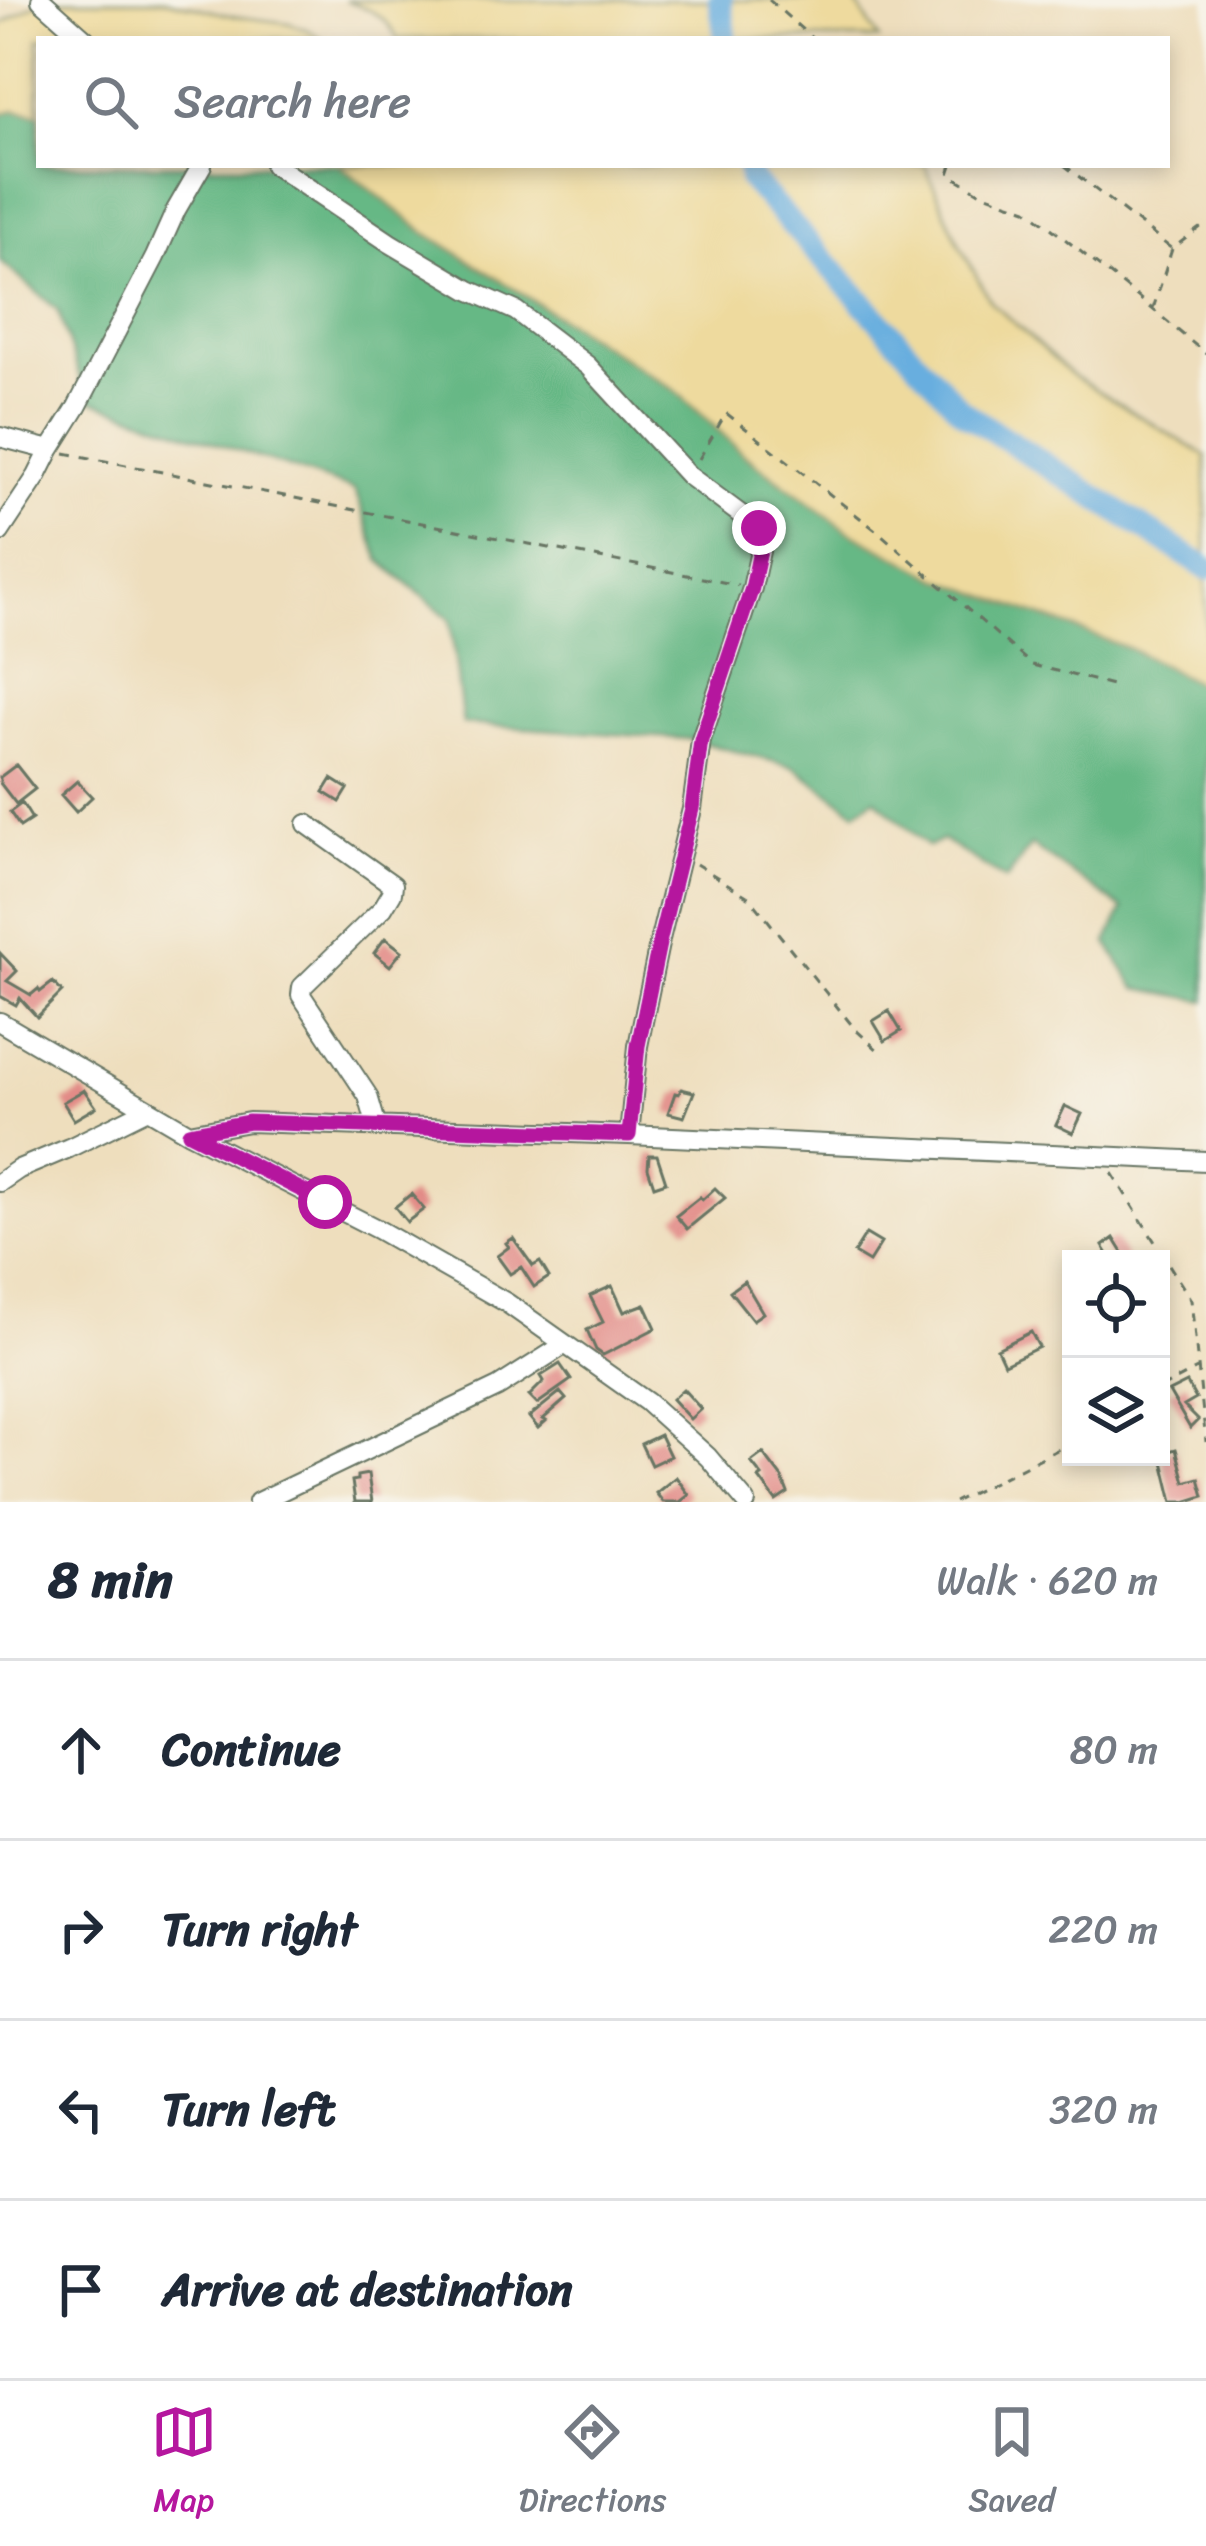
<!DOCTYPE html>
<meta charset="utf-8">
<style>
:root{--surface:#fff;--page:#f2f2f3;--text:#1f2937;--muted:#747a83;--line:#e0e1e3;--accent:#b5179e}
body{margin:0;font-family:Sriracha,sans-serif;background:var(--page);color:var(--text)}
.controls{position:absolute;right:36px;bottom:36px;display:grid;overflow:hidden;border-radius:0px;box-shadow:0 6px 18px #0003}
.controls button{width:108px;height:108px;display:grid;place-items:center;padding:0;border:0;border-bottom:3px solid var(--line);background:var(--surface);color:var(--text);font:60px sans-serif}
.stop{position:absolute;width:36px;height:36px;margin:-27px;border:9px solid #b5179e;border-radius:50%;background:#fff}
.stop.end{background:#b5179e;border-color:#fff;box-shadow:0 3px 12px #0008}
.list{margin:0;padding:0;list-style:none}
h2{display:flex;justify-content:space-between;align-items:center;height:156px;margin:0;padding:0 48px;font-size:51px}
h2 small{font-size:39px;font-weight:400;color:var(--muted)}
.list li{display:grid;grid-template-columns:78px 1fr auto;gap:36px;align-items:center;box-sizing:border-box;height:180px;padding:0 48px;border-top:3px solid var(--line)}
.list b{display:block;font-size:45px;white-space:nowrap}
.list em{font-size:39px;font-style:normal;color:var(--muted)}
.icon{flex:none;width:66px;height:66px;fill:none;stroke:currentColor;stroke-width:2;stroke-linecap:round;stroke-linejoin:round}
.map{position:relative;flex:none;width:1206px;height:1502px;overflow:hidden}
.search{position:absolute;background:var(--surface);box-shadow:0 6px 18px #0003;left:36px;right:36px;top:36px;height:132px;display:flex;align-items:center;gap:30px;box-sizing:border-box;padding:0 42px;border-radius:0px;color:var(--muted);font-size:45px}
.sheet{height:876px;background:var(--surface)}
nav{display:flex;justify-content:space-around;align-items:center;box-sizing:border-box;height:168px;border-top:3px solid var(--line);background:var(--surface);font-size:33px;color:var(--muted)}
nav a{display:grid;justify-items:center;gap:6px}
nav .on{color:var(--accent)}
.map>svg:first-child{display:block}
.forest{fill:#66b885;stroke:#427a5c;stroke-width:3}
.sand{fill:#eeda9e;stroke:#868c69;stroke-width:3}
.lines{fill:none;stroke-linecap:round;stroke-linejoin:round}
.river{stroke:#68aedf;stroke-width:24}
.building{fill:#e28b87}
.minor-casing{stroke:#677564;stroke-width:22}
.path{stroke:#677564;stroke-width:3;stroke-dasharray:9 9;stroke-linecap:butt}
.minor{stroke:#fff;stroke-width:18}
.route{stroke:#b5179e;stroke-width:15}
</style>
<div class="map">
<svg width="1206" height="1502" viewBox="0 0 1206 1502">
<rect width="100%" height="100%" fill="#f7f3e8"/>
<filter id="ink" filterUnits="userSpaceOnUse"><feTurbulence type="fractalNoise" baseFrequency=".00833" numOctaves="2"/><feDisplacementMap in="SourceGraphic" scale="24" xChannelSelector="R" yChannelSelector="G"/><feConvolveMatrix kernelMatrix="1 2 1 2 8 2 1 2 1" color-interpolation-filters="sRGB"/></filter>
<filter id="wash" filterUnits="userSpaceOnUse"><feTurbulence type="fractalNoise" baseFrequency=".004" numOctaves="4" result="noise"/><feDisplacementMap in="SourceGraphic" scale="48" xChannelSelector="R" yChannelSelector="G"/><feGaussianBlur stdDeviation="2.7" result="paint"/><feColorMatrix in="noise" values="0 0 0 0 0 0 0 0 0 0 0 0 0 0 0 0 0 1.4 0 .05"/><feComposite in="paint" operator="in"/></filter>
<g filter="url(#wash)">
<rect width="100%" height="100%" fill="#eedebd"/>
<path class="forest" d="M15 110 39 114V165H339L426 233 676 391 745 455 847 530 1130 649 1206 688V1001L1136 988 1107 943 1123 909 1031 845 1006 880 943 840 928 847 875 798 856 812 795 767 689 739 463 724 450 619 380 560 355 490 87 399 58 310 0 261V114Z"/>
<path class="sand" d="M43 0H167L233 16 288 23 309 30 322 39H39V114L15 110 0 114V25Z
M345 0H854L879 39H397C389 17 366 7 345 0Z
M339 165H925L960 246 991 302 1073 376 1206 456V688L1130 649 940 579 847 530 745 455 676 391 426 233Z"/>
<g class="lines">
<path class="river" d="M720 0 726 39
M748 165 750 179 962 411 1206 568"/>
</g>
<g id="blocks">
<path class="building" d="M16 765 35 789 16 804 0 783V777Z
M332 779 348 789 340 802 324 792Z
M77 781 92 797 76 812 61 795Z
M22 803 32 819 20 827 10 812Z
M385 938 402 951 390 966 374 953Z
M0 953 17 971 7 981 31 995 38 989 40 992 53 982 62 992 37 1017 20 998 16 1005 0 996Z
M889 1011 901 1031 885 1041 873 1021Z
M681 1089 694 1092 684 1117 668 1113 675 1093 679 1094Z
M84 1090 96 1107 74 1120 63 1102Z
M1065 1106 1082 1114 1073 1133 1056 1125Z
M649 1155H657L666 1182 654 1186 648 1168Z
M715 1188 725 1198 687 1229 676 1216 700 1197 702 1200Z
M411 1194 424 1209 407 1222 395 1207Z
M866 1234 881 1243 869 1262 854 1253Z
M513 1238 533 1266 540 1262 549 1277 534 1287 521 1267 510 1274 497 1256 509 1247 506 1243Z
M1114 1238 1127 1259H1111L1103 1246Z
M744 1281 763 1313 753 1320 730 1291Z
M612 1286 624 1312 645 1304 656 1328 603 1355 596 1350 587 1330 603 1322 590 1296Z
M1031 1332 1039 1347 1004 1364 997 1349Z
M560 1364 571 1380 537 1404 529 1396 544 1381 541 1376Z
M1187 1383 1196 1399 1184 1406 1198 1420 1190 1428 1169 1392Z
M683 1389 701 1409 690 1419 672 1399Z
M560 1392 566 1399 543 1419 546 1421 538 1428 529 1417Z
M660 1435 670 1456 651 1465 641 1444Z
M1176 1449 1185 1482 1199 1478 1204 1496 1185 1502H1173L1161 1453Z
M763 1453 782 1478 788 1493 776 1501 759 1478 762 1476 751 1462Z
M368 1474 372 1502H355L352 1481 357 1480V1476Z
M676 1477 689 1495 680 1502H663L656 1493Z"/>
</g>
</g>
<g filter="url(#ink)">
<use href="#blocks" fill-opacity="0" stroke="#677564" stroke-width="3"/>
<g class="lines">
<g class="minor-casing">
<path id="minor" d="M41 0 85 39
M274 165 390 243 469 290 516 311 588 366 689 476 759 528 762 542 752 588 701 740 692 809 660 939 638 1046 629 1135
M0 437 50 450
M0 532 37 476 50 450 77 407 155 257 176 210 202 165
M307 824 393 885 392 893 383 908 302 987 301 995 368 1096 377 1127
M0 1022 189 1133 377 1229 507 1303 647 1402 708 1457 746 1502
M189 1133 249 1122 629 1135 1206 1161
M0 1182 19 1169 69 1148 148 1109
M258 1502 498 1387 564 1345"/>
</g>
<path class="path" d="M769 0 813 39
M952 165 949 174 981 193 1027 209 1138 297 1206 354
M1064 165 1172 249
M1153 309 1172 249 1206 223
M65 453 738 585
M699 459 726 413 882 535 1032 665 1116 686
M696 864 750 898 855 1029 880 1052
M1112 1173 1191 1300 1206 1442
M1161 1388 1197 1369
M954 1502 1059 1449 1071 1438"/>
<use href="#minor" class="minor"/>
</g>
</g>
<g class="lines" filter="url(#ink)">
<path class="route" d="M325 1202 189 1133 249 1122 629 1135 638 1046 660 939 692 809 701 740 752 588 762 542 759 528"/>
</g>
</svg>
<div class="controls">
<button><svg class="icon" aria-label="locate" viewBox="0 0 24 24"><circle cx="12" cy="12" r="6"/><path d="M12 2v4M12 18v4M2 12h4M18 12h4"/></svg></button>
<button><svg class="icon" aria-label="layers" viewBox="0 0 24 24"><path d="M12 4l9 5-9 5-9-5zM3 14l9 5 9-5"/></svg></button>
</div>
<div class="stop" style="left:325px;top:1202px"></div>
<div class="stop end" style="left:759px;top:528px"></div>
<div class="search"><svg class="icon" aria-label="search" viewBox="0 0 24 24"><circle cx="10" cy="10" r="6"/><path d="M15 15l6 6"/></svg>Search here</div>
</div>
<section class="sheet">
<h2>8 min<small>Walk · 620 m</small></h2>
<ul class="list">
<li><svg class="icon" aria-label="ahead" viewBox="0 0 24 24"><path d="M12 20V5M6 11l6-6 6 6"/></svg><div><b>Continue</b></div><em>80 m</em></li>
<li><svg class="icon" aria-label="right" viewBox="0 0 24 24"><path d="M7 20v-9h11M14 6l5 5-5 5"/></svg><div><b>Turn right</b></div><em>220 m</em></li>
<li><svg class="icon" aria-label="left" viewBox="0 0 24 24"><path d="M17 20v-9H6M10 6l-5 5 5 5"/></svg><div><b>Turn left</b></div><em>320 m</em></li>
<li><svg class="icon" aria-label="arrive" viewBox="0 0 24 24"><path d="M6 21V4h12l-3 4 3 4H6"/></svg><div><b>Arrive at destination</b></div></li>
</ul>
</section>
<nav>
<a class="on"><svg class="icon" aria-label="map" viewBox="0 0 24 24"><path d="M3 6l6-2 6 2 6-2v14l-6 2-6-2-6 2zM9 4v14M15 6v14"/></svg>Map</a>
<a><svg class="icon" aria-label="directions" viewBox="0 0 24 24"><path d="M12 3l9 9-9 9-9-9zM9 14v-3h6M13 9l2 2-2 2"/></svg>Directions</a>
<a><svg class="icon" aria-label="saved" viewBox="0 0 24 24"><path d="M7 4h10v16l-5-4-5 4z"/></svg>Saved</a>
</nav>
